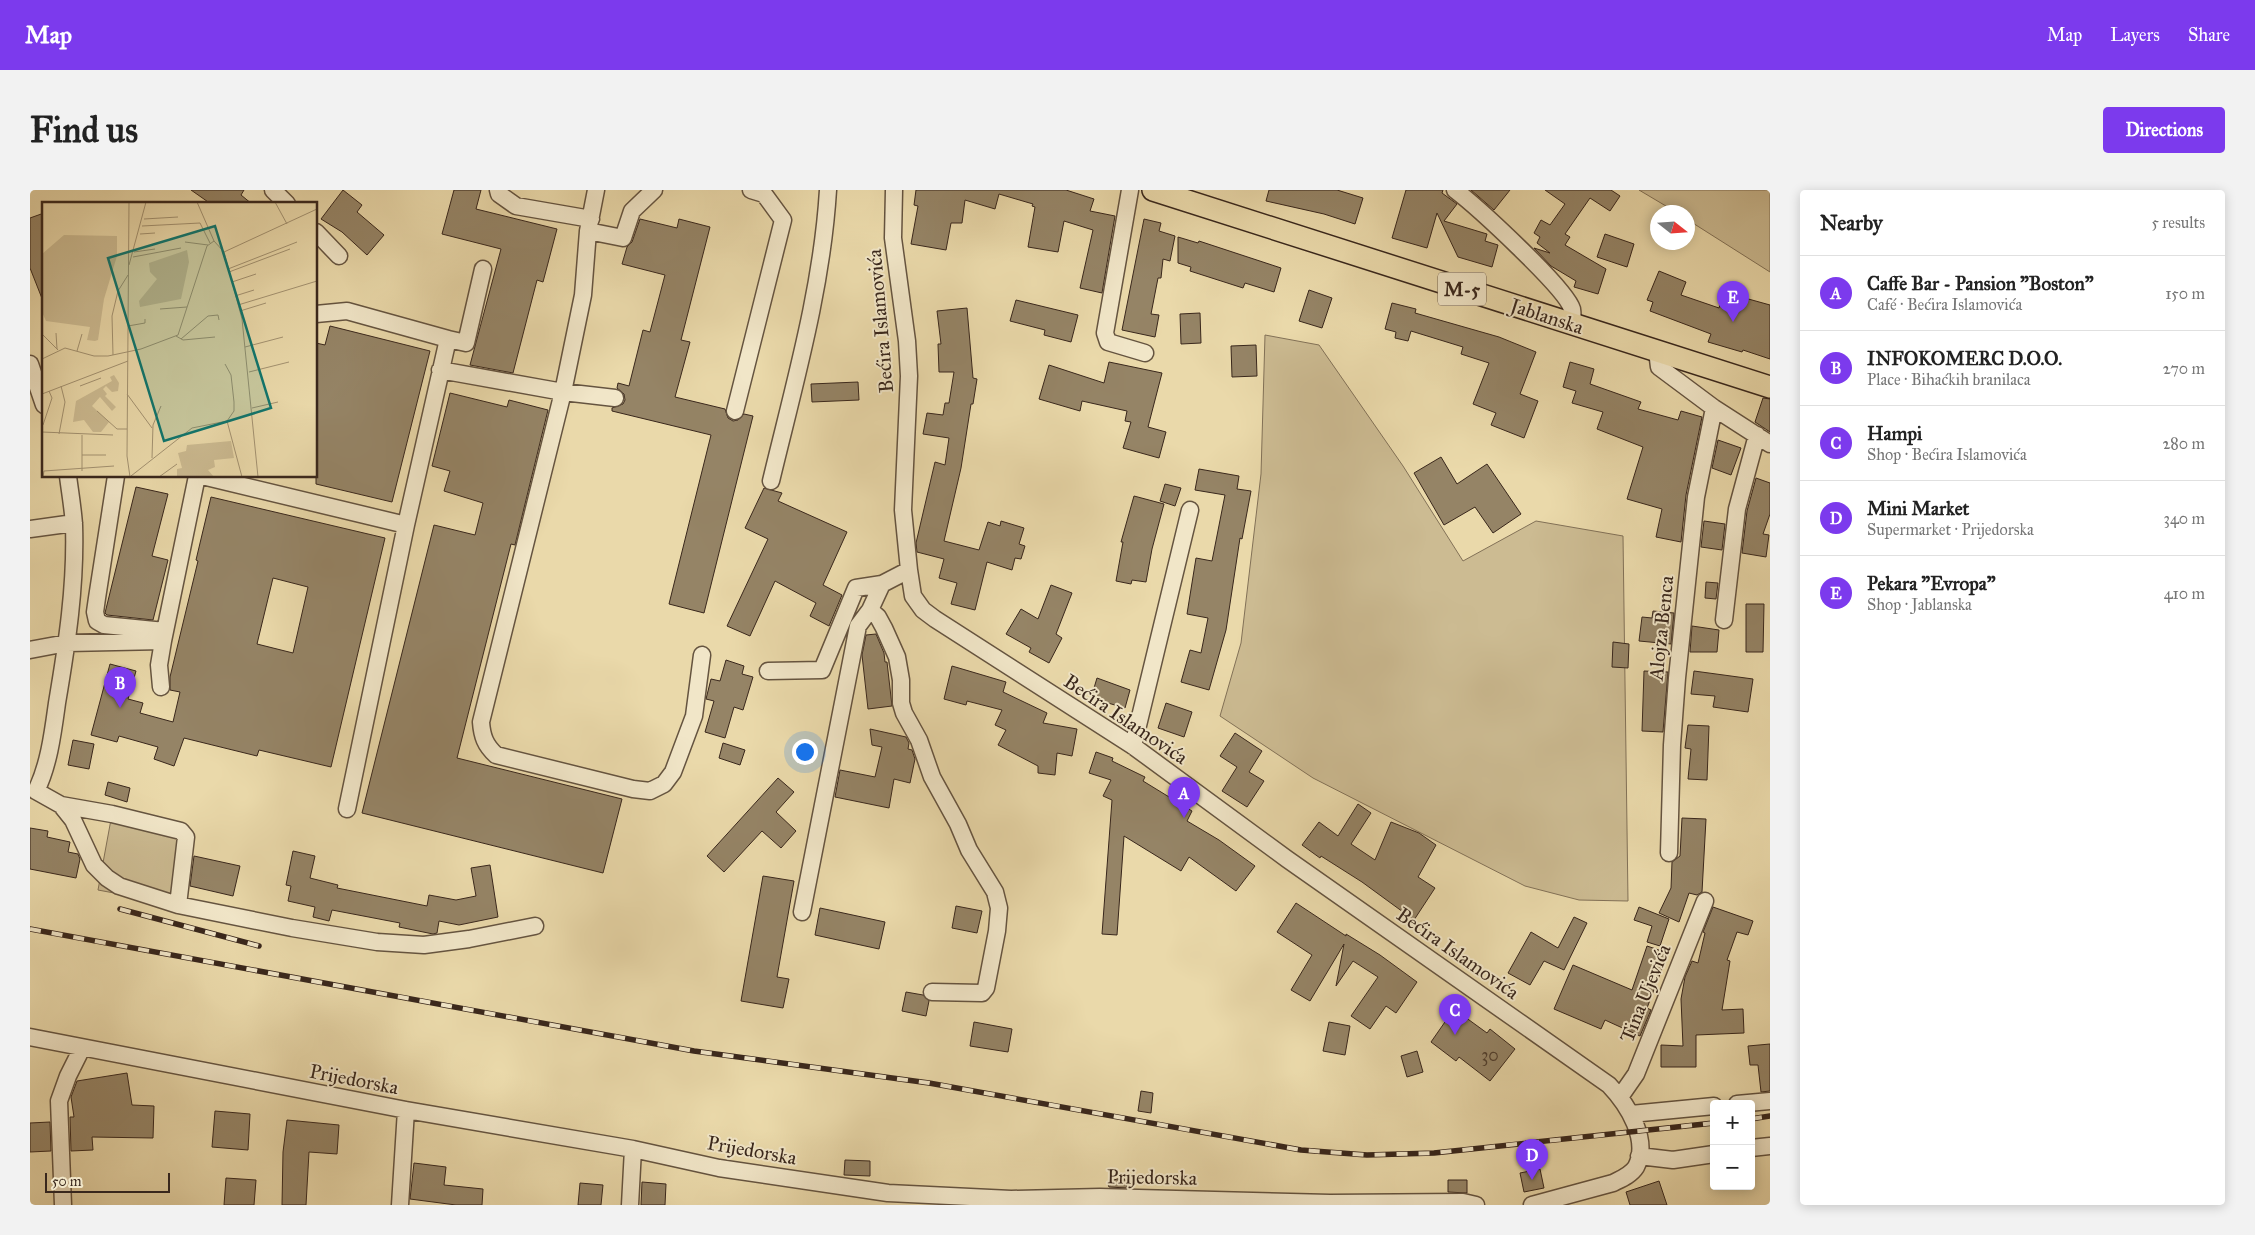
<!DOCTYPE html>
<meta charset="utf-8">
<style>
:root{--surface:#fff;--page:#f2f2f2;--text:#222;--muted:#767676;--line:#e0e0e0;--accent:#7c3aed}
body{margin:0;font-family:"IM FELL Great Primer",serif;background:var(--page);color:var(--text)}
.controls{position:absolute;right:15px;bottom:15px;display:grid;overflow:hidden;border-radius:5px;box-shadow:0 2px 12px #0003}
.controls button{width:45px;height:45px;display:grid;place-items:center;padding:0;border:0;border-bottom:1px solid var(--line);background:var(--surface);color:var(--text);font:25px sans-serif}
.compass{position:absolute;left:1620px;top:15px;width:45px;height:45px;border-radius:50%;background:var(--surface);box-shadow:0 2px 12px #0003;rotate:107deg}
.scale{position:absolute;left:15px;bottom:12px;width:125px;box-sizing:border-box;padding-left:5px;border:2px solid #39271c;border-top:0;font-size:14px;line-height:18px;white-space:nowrap;color:#39271c;-webkit-text-stroke:4px #f1e6c8;paint-order:stroke}
.you{position:absolute;left:774px;top:561px;width:18px;height:18px;margin:-12px;border:4px solid #fff;border-radius:50%;background:#1a73e8;box-shadow:0 0 0 8px #1a73e833}
.badge{display:grid;place-items:center;width:32px;height:32px;border-radius:50%;background:var(--accent);color:#fff;font-size:16px;font-weight:700}
.pin{position:absolute;translate:-50% -41px;filter:drop-shadow(0 1px 2px #0008)}
.pin::after{content:'';position:absolute;top:26px;width:18px;height:15px;background:inherit;clip-path:polygon(0 0,100% 0,50% 100%)}
.list{margin:0;padding:0;list-style:none}
h2{display:flex;justify-content:space-between;align-items:center;height:65px;margin:0;padding:0 20px;font-size:21px}
h2 small{font-size:16px;font-weight:400;color:var(--muted)}
.list li{display:grid;grid-template-columns:32px 1fr auto;gap:15px;align-items:center;box-sizing:border-box;height:75px;padding:0 20px;border-top:1px solid var(--line)}
.list b{display:block;font-size:19px;white-space:nowrap}
.list p{margin:0;font-size:16px;white-space:nowrap;color:var(--muted)}
.list em{font-size:16px;font-style:normal;color:var(--muted)}
.map{position:relative;flex:none;width:1740px;height:1015px;overflow:hidden;border-radius:5px}
header{display:flex;align-items:center;gap:30px;box-sizing:border-box;height:70px;padding:0 25px;background:var(--accent);color:#fff}
header strong{font-size:24px}
nav{display:flex;gap:28px;margin-inline-start:auto;font-size:18px}
.intro{display:flex;align-items:center;justify-content:space-between;box-sizing:border-box;height:120px;padding:0 30px}
h1{margin:0;font-size:35px}
.button{padding:12px 22px;border-radius:5px;background:var(--accent);color:#fff;font-size:18px;font-weight:700}
main{display:flex;gap:30px;padding:0 30px}
aside{flex:1;background:var(--surface);border-radius:5px;box-shadow:0 2px 12px #0003}
.map>svg:first-child{display:block}
.green{fill:#ccbb92;stroke:#827157}
.building{fill:#958466;stroke:#39271c;fill-rule:evenodd}
.lines{fill:none;stroke-linecap:round;stroke-linejoin:round}
.minor-casing{stroke:#655440;stroke-width:19}
.major-casing{stroke:#39271c;stroke-width:24}
.minor{stroke:#f1e6c8;stroke-width:16}
.major{stroke:#ead9aa;stroke-width:21}
.rail-casing{stroke:#39271c;stroke-width:5.5}
.rail{stroke:#f1e6c8;stroke-width:4;stroke-dasharray:11;stroke-linecap:butt}
.labels{text-anchor:middle;stroke-width:4;stroke-linejoin:round;paint-order:stroke}
.number-label{font-size:18px;fill:#503e2e}
.shield{fill:#f1e6c8;stroke:#706050;stroke-width:1}
.shield-label{font-size:19px;font-weight:bold;fill:#39271c}
.street-label{font-size:20px;fill:#39271c;stroke:#f1e6c8}
.inset-road{fill:none;stroke:#a39271;stroke-width:1}
.view{fill:#0f766e;fill-opacity:0.15;stroke:#0f766e;stroke-width:2.5}
.inset-edge{fill:none;stroke:#39271c;stroke-width:2.5}
</style>
<header>
<strong>Map</strong>
<nav><a>Map</a><a>Layers</a><a>Share</a></nav>
</header>
<div class="intro"><h1>Find us</h1><a class="button">Directions</a></div>
<main>
<div class="map">
<svg width="1740" height="1015" viewBox="0 0 1740 1015">
<rect width="100%" height="100%" fill="#ead9aa"/>
<filter id="stains"><feTurbulence type="fractalNoise" baseFrequency=".004" numOctaves="4"/><feColorMatrix values="0 0 0 0 .2 0 0 0 0 .09 0 0 0 0 .02 0 0 0 .5 -.17"/></filter>
<radialGradient id="worn" r=".72"><stop offset=".6" stop-color="#630" stop-opacity="0"/><stop offset="1" stop-color="#630" stop-opacity=".3"/></radialGradient>
<path class="green" d="M1609 0H1740V82L1658 30V22H1646Z
M1235 145 1289 155 1373 276 1433 371 1506 331 1593 346 1598 711 1549 710 1495 696 1283 588 1190 526 1211 453 1231 284Z
M82 624 151 641 148 715 68 700Z"/>
<path class="building" d="M161 0H214L211 5 222 14H181Z
M313 0 332 15 327 22 354 45 337 65 312 42 291 29Z
M424 0H451L446 19 527 39 513 92 507 90 483 183 440 175 471 59 412 44Z
M886 0H1036L1064 9 1060 21 1085 26 1072 103 1050 98 1063 40 1034 31 1028 62 998 57 1005 17 1002 16 1003 14 969 4 965 19 935 10 932 33H921L916 60 881 54 888 16 884 15Z
M1239 0H1307L1333 8 1325 34 1294 24 1236 11Z
M1376 0H1413L1412 3 1427 14 1414 31 1457 44 1455 51 1468 55 1462 77 1428 67 1407 23 1397 58 1362 48Z
M1441 0H1480L1464 20Z
M1515 0H1581L1590 6 1580 21 1560 8 1535 44 1540 47 1535 55 1576 79 1568 104 1544 97 1546 91 1521 76 1504 58 1520 63 1507 53 1510 47 1504 43 1511 30 1520 35 1535 14Z
M14 23V111H13L0 78V28Z
M610 29 647 38 649 29 680 37 651 150 660 152 645 207 695 219 698 228 703 231 708 230 714 224 723 226 674 423 639 414 681 245 582 221V218L593 214 595 210 594 204 587 198 588 193 599 196 613 140 620 142 635 85 592 74 597 57 602 52Z
M1114 29 1131 33 1129 41 1145 46 1140 71 1133 69 1131 88H1128L1121 124 1129 125 1125 147 1092 140Z
M1575 44 1604 54 1597 77 1567 67Z
M1148 47 1168 53 1169 51 1251 78 1244 102 1215 93 1213 98 1160 81 1161 77 1148 73Z
M1629 81 1656 92 1651 105 1689 118 1692 109 1702 112 1704 105 1740 115V169L1713 160 1712 162 1678 152 1681 144 1620 121 1623 112 1617 110Z
M1279 100 1302 108 1292 138 1269 131Z
M986 110 1048 125 1041 152 1014 145 1015 140 980 131Z
M1362 113 1386 119 1385 123 1469 147 1506 162 1490 204 1508 211 1494 248 1461 235 1466 223 1443 214 1459 173 1431 164 1433 157 1381 141 1378 151 1365 148 1366 142 1355 139Z
M937 118 943 188 947 189 943 214H941L931 278 914 351 949 360 958 332 970 336 971 331 994 338 989 354 995 356 991 369 985 368 982 380 957 372 945 420 921 414 927 393 909 388 914 369 887 362 886 353 905 272 915 275 919 248 893 244 897 223 913 225 915 213H919L924 182H909L908 154H911L907 121Z
M1170 123 1171 153 1151 154 1150 124Z
M300 136 400 161 362 312 286 294V153L295 155Z
M1226 155 1227 186 1202 187 1201 156Z
M1079 172 1132 183 1118 237 1136 242 1129 268 1093 258 1101 232 1095 231 1097 221 1052 211 1050 221 1009 209 1019 175 1074 193Z
M1540 172 1564 179 1560 194 1611 212 1608 219 1648 230 1651 221 1672 227 1656 305 1651 352 1626 347 1632 319 1597 309 1613 257 1567 239 1573 222 1542 213 1546 201 1533 197Z
M828 192 829 210 782 212 781 194Z
M420 203 477 217 479 210 518 220 485 355 481 354 427 568 592 609 573 683 332 623 404 335 445 345 453 313 414 301 420 281 402 276Z
M1733 208 1740 209V242L1725 232Z
M1688 250 1711 258 1701 285 1682 278Z
M1411 267 1427 294 1457 274 1491 324 1463 343 1445 317 1414 335 1384 283Z
M1169 279 1209 286 1207 299 1221 301 1212 349 1210 348 1196 440 1179 500 1151 492 1160 460 1171 463 1178 428 1157 424 1166 368 1182 371 1195 305 1165 300Z
M1726 288 1740 293V324L1733 344 1739 345 1736 367 1712 363 1717 321Z
M1135 294 1151 298 1145 316 1130 311Z
M106 297 138 304 122 366 138 370 123 430 77 425 75 423Z
M734 298 752 303 748 311 817 342 793 395 812 405 799 436 780 426 786 413 745 391 720 446 697 436 738 349 715 338Z
M1104 306 1134 314 1122 359 1116 392 1102 390 1101 394 1086 391 1093 352H1091Z
M181 307 355 348 301 577 229 560 227 566 154 548 144 576 124 569 128 557 89 546 87 552 61 545 80 474 106 481 98 509 113 513 110 523 143 532 150 502 140 500V487L168 371 166 370ZM243 388 278 397 263 463 227 454Z
M1674 331 1695 334 1692 360 1671 357Z
M1676 392 1688 393 1686 409 1675 408Z
M1021 395 1042 403 1026 444 1032 448 1019 473 999 462 1001 458 976 444 991 419 1008 429Z
M1716 414H1734L1733 462H1716Z
M1623 421 1644 423 1641 454 1609 451 1612 427 1622 428Z
M1662 436 1689 440 1687 462H1660Z
M846 444 854 463 855 472H857L862 516 838 519 832 465 836 445Z
M1583 452 1599 454 1598 478 1582 477Z
M696 470 714 476 712 484 723 487 713 520 704 517 695 548 675 542 684 511 676 509 681 489 690 491Z
M922 476 976 492 973 502 1017 523 1013 533 1047 539 1042 566 1027 563 1025 585 1008 583V576L968 555 976 540 965 535 972 520 937 511 936 515 914 509Z
M1614 481 1638 482 1633 542 1612 541Z
M1664 481 1723 489 1718 522 1683 517 1685 506 1661 504Z
M1067 488 1100 500 1095 518 1061 508Z
M1136 513 1162 522 1154 547 1128 538Z
M1658 535 1679 536 1677 590 1658 589 1661 559 1655 558Z
M840 539 876 547 879 553 878 559 882 560 885 569 880 593 864 589 859 618 805 607 810 580 845 587 852 557 842 555Z
M1205 543 1232 561 1219 582 1234 591 1217 617 1192 601 1207 577 1190 566Z
M43 550 64 554 59 579 38 575Z
M693 553 715 560 710 575 689 568Z
M1066 562 1083 568 1082 571 1115 587 1113 591 1162 621 1157 631 1189 650 1225 676 1206 701 1159 667 1151 681 1094 646 1087 745 1072 744 1082 610 1073 606 1081 590 1059 583Z
M748 588 764 602 746 622 766 641 751 658 732 641 694 682 677 666Z
M78 592 100 598 97 612 75 605Z
M1328 614 1341 623 1321 654 1345 670 1361 632 1389 643 1406 655 1388 687 1405 698 1384 730 1332 692 1291 666 1290 668 1272 655 1289 632 1308 646Z
M1652 628 1676 629 1672 702 1667 705 1659 703 1649 732 1629 723 1641 698 1642 672 1650 666Z
M0 638 18 641 17 647 40 652 38 662 48 664 50 669 46 688 0 679Z
M263 661 285 666 280 688 308 695 307 698 397 716 399 705 426 710 446 706 441 678 460 675 468 727 429 735 409 731 407 743 403 744 369 737 370 733 302 720 299 731 283 727 285 717 258 711 261 696 256 695Z
M164 666 210 676 203 706 160 696Z
M733 686 764 691 747 787 759 789 753 818 711 811Z
M1266 713 1316 746V744L1350 765 1387 792 1366 823 1356 816 1340 839 1321 826 1348 787 1323 771 1306 796 1314 754 1280 811 1261 800 1282 765 1247 742Z
M926 716 952 721 947 743 922 738Z
M1609 717 1639 729 1630 756 1617 752 1622 736 1604 730Z
M1683 717 1723 731 1718 745 1707 742 1697 770 1700 771 1692 820 1713 819 1714 843 1666 845V877H1631V855L1653 856 1651 809 1655 787 1662 771 1668 773 1675 743 1673 742Z
M790 718 855 732 849 759 785 745Z
M1544 727 1557 733 1534 780 1514 771 1500 795 1478 783 1501 742 1528 758Z
M1617 756 1638 763 1617 818 1621 820 1610 846 1575 830 1571 839 1524 819 1543 775 1602 800Z
M876 802 893 805 899 811 896 826 872 821Z
M1424 819 1457 843 1460 839 1485 859 1460 891 1429 867 1426 871 1401 852Z
M944 832 982 839 978 862 940 856Z
M1299 832 1320 836 1315 865 1293 861Z
M1740 854V901L1731 902 1728 875H1720L1718 856Z
M1387 861 1393 882 1377 887 1371 866Z
M97 883 102 915 124 916 123 948 62 947 63 960 41 961 40 927H44L41 907 47 891Z
M1111 901 1123 903 1121 923 1108 921Z
M185 921 220 924 218 960 182 957Z
M257 930 309 935 307 964 279 962 276 1015H252L253 962Z
M20 932 21 961 0 962V933Z
M815 970 840 971V986L814 985Z
M384 973 416 977 414 995 453 999 452 1015H426L380 1009Z
M1510 979 1514 998 1494 1002 1490 983Z
M1094 987 1097 998 1079 997 1077 992Z
M196 988 226 990 224 1015H194Z
M1418 990H1437V1003L1418 1002Z
M1629 991 1637 1015H1600L1596 1002Z
M612 992 636 994 635 1015H611Z
M550 993 573 995 571 1015H548Z"/>
<g class="lines">
<g class="minor-casing">
<path id="minor" d="M243 0 257 14
M468 0 469 4 486 16 561 29
M566 0 558 41 553 105 533 202 451 532C452 546 455 555 466 565L603 599 620 601 634 594 643 582 664 526 672 465
M864 0 863 48 877 151 879 186 873 320 879 380 883 406 893 420 905 429 1103 556 1257 669 1579 895C1598 915 1620 950 1606 977 1601 985 1591 989 1583 993L1502 1015
M1100 0 1075 143 1078 152 1115 163
M1425 0C1446 16 1536 98 1542 119 1543 124 1542 130 1543 135
M558 41 593 48 602 21 624 0
M286 42 309 66
M286 124 317 121 418 149 376 335 317 619
M418 149 436 153 453 79
M1627 161 1629 177 1684 218 1740 254
M0 174 14 215
M410 180 533 202 585 208
M705 221 753 30 734 4 721 0
M86 286 67 408 65 422 67 431 74 435 135 441
M172 286 376 335
M741 291C764 195 792 99 798 0
M0 339 44 333
M840 420 848 427 854 438 867 467 871 490V513L874 523 889 550 902 587 928 634 939 660 965 702 969 718 967 741 956 798 952 803 902 802
M1694 430 1707 319 1727 245
M0 460 37 453 133 451
M738 481 792 480 826 398 852 394
M131 497 129 475 133 451 167 286
M1103 556 1160 320
M6 601 31 615 43 630 64 675 77 688 89 696 148 715 262 738 347 752 394 755 439 749 505 736
M6 601C19 575 23 542 27 513 37 454 46 395 44 335 43 319 40 302 38 286
M31 615 82 624 151 641 156 647 148 715
M1639 663 1642 555 1647 488 1666 307 1684 218
M772 722 828 436 840 420 852 394 879 380
M0 847 376 920 603 959 689 978 858 1003 981 1009 1070 1007 1300 1013 1433 1012 1446 1015
M1590 907 1606 884 1675 711
M1707 914 1740 911
M1601 924 1684 916
M1721 958 1740 956
M1609 966 1643 970 1684 964
M33 1015 29 911 38 886 52 858
M370 1015 376 920
M600 1015 603 959"/>
</g>
<g class="major-casing">
<path id="major" d="M1123 0 1740 197"/>
</g>
<use href="#minor" class="minor"/>
<use href="#major" class="major"/>
<g class="rail-casing">
<path id="rail" d="M90 719 229 756
M0 739 664 861 899 893 1271 960 1337 965 1404 963 1684 933
M1721 929 1740 926"/>
</g>
<use href="#rail" class="rail"/>
</g>
<g class="labels">
<g class="number-label">
<text x="1460" y="871">30</text>
</g>
<rect class="shield" x="1408" y="82.5" width="48" height="33" rx="4"/>
<g class="shield-label">
<text x="1432" y="106">M-5</text>
</g>
<g class="street-label">
<text transform="translate(1517 126) rotate(18)" y="7">Jablanska</text>
<text transform="translate(850 131) rotate(-95)" y="7">Bećira Islamovića</text>
<text transform="translate(1631 438) rotate(-84)" y="7">Alojza Benca</text>
<text transform="translate(1096 529) rotate(34)" y="7">Bećira Islamovića</text>
<text transform="translate(1428 763) rotate(35)" y="7">Bećira Islamovića</text>
<text transform="translate(1615 803) rotate(-68)" y="7">Tina Ujevića</text>
<text transform="translate(324 889) rotate(11)" y="7">Prijedorska</text>
<text transform="translate(722 960) rotate(10)" y="7">Prijedorska</text>
<text transform="translate(1122 987) rotate(1)" y="7">Prijedorska</text>
</g>
</g>
<g transform="translate(12 12)">
<rect width="275" height="275" fill="#ead9aa"/>
<path d="M22 33 75 34V54L62 97 56 138 53 139 45 138 48 125 4 119 0 110V52ZM145 48 147 60 139 97 98 105 97 99 115 77 108 70 107 61ZM72 173 77 181 76 189 70 190 64 184 61 187 65 192 63 194 74 205 70 209 58 195 50 204 67 220 59 230H51L42 218 31 220 34 199 70 179 68 175ZM189 239 192 256 172 258 173 265 166 268 172 275H135V267L140 266 136 251 144 249 145 243Z" fill="#ccbb92"/>
<path class="inset-road" d="M87 0 85 254 88 275M155 0 172 39M233 0 245 22M102 17 136 15M100 24 158 21 168 41M98 32 113 31M172 39 182 50 200 117 216 275M143 40 166 43M92 50 113 47M182 50 275 7M91 55 139 46M87 63 104 0M186 67 255 40M187 70 248 47M190 80 214 72M193 94 212 88M196 103 275 79M118 107 145 105M198 109 224 101M86 124 103 121V117M14 131 15 147M0 132 16 148M134 134 141 138 173 135M139 137 166 114 176 113 177 118M203 145 241 135M35 149 40 132M71 153 70 114 76 89 86 73M0 157 23 146 52 154H66L99 147 136 133 165 44 172 39M183 162 189 173 192 200V209L185 219M207 170 247 160M38 184 59 176M0 192 86 159M85 192 110 226M210 206 236 200M55 209 75 227H85M185 219 200 275M1 223 10 196 7 189M0 230 71 233M17 232 23 200 19 184M40 253H64M110 256 111 223 119 204M40 269V233M89 274 150 226 185 219M1 275 2 269 72 264M117 275 135 262"/>
<path class="view" d="M173 24 229 206 122 239 66 56Z"/>
<rect width="275" height="275" class="inset-edge"/>
</g>
<rect width="100%" height="100%" filter="url(#stains)"/>
<rect width="100%" height="100%" fill="url(#worn)"/>
</svg>
<div class="controls">
<button>+</button>
<button>−</button>
</div>
<svg class="compass" viewBox="-18 -18 36 36"><path d="M0-13l5 13h-10z" fill="#e53935"/><path d="M0 13l5-13h-10z" fill="#767676"/></svg>
<div class="scale">50 m</div>
<div class="you"></div>
<div class="pin badge" style="left:1154px;top:628px">A</div>
<div class="pin badge" style="left:90px;top:518px">B</div>
<div class="pin badge" style="left:1425px;top:845px">C</div>
<div class="pin badge" style="left:1502px;top:990px">D</div>
<div class="pin badge" style="left:1703px;top:132px">E</div>
</div>
<aside>
<h2>Nearby<small>5 results</small></h2>
<ul class="list">
<li><span class="badge">A</span><div><b>Caffe Bar - Pansion &quot;Boston&quot;</b><p>Café · Bećira Islamovića</p></div><em>150 m</em></li>
<li><span class="badge">B</span><div><b>INFOKOMERC D.O.O.</b><p>Place · Bihaćkih branilaca</p></div><em>270 m</em></li>
<li><span class="badge">C</span><div><b>Hampi</b><p>Shop · Bećira Islamovića</p></div><em>280 m</em></li>
<li><span class="badge">D</span><div><b>Mini Market</b><p>Supermarket · Prijedorska</p></div><em>340 m</em></li>
<li><span class="badge">E</span><div><b>Pekara &quot;Evropa&quot;</b><p>Shop · Jablanska</p></div><em>410 m</em></li>
</ul>
</aside>
</main>
